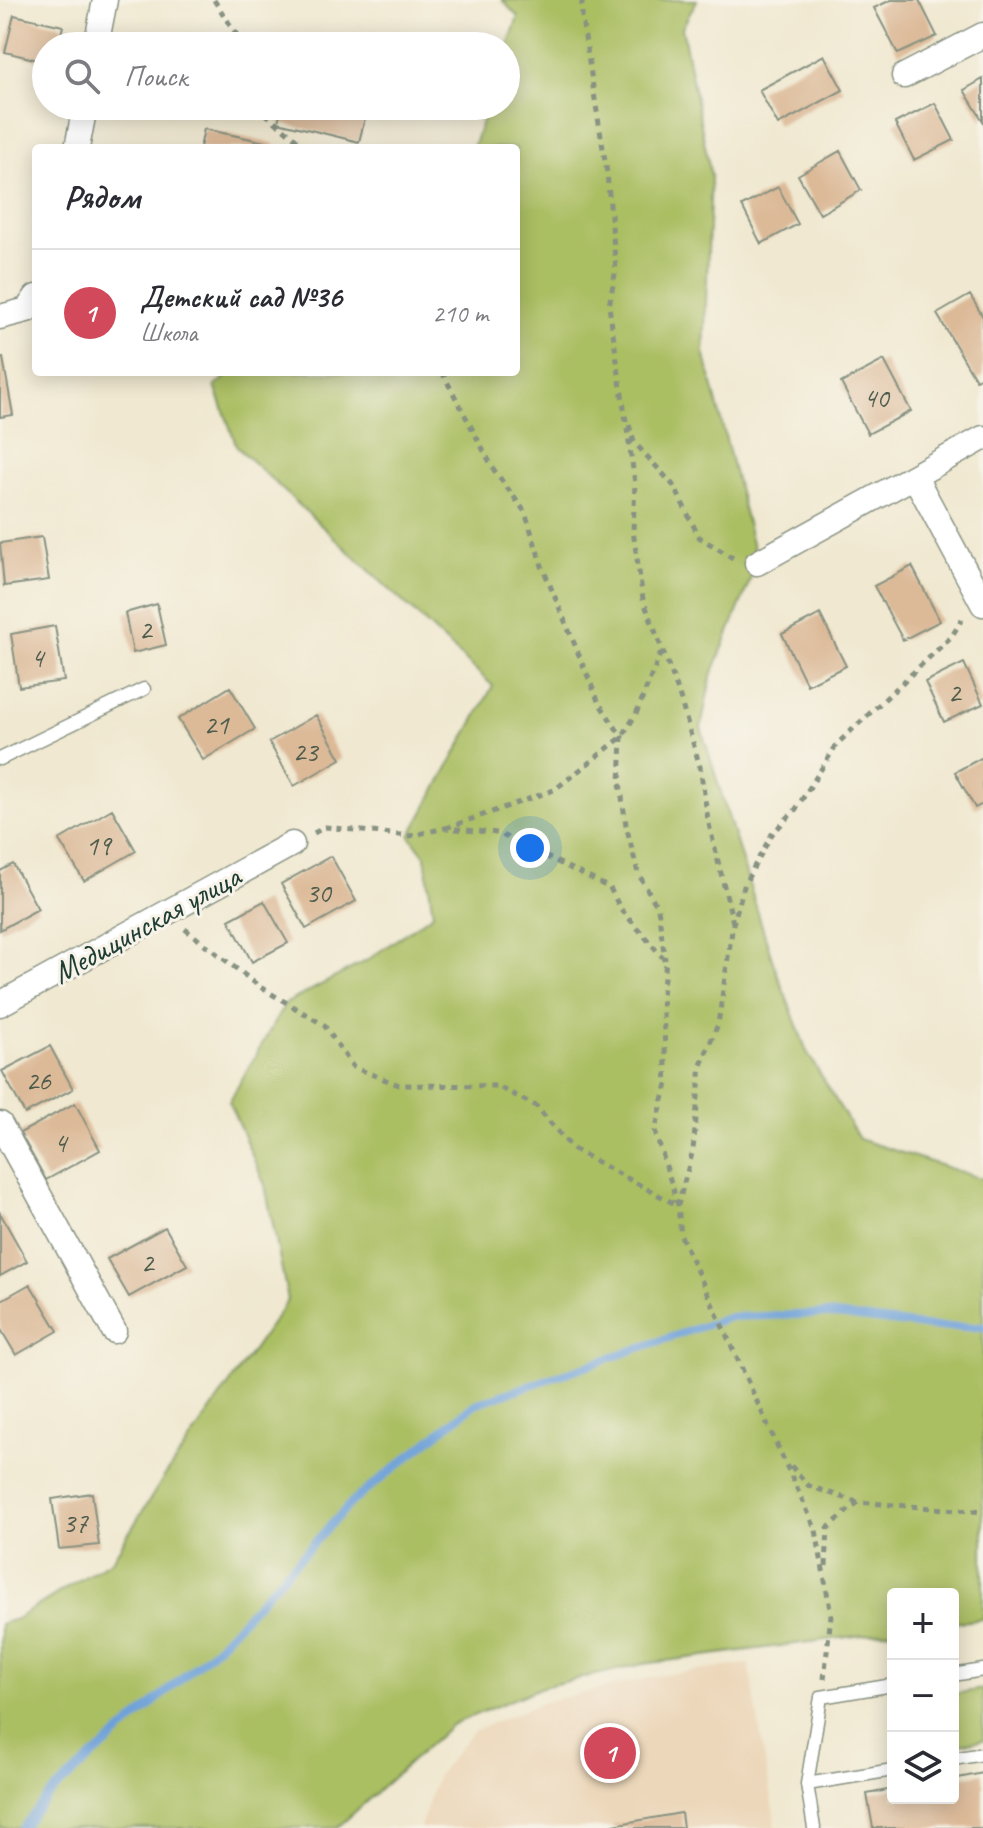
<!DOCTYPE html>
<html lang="ru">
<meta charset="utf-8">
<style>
:root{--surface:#fff;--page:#f7f7f7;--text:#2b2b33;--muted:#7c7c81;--line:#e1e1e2;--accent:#d1495b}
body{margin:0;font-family:Caveat,sans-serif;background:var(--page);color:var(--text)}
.controls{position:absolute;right:24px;bottom:24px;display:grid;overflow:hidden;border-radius:8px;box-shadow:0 4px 20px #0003}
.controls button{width:72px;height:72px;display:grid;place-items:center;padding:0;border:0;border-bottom:2px solid var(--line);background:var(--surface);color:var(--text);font:40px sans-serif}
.you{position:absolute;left:530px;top:848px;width:28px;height:28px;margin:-20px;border:6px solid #fff;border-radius:50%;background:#1a73e8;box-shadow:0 0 0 12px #1a73e833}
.badge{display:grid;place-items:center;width:52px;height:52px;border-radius:50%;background:var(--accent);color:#fff;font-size:26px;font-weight:700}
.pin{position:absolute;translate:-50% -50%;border:4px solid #fff;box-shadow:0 2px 8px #0006}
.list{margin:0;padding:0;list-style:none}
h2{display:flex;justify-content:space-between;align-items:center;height:104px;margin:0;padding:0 32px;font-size:34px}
h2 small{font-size:26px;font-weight:400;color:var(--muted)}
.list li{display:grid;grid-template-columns:52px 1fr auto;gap:24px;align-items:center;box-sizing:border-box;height:128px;padding:0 32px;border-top:2px solid var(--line)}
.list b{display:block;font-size:30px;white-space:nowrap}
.list p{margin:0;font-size:26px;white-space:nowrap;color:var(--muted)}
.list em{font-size:26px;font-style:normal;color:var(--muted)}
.icon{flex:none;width:44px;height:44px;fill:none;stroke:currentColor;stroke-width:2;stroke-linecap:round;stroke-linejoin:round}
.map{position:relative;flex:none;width:983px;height:1828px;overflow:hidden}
.search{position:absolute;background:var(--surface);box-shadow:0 4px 20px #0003;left:32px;top:32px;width:488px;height:88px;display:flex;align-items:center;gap:20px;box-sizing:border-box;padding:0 28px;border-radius:44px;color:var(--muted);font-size:30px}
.panel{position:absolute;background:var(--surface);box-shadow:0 4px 20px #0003;left:32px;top:144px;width:488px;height:232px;border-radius:8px}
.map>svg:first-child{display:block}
.built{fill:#ecd7ba}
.green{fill:#aabe62;stroke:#647e4b;stroke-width:2}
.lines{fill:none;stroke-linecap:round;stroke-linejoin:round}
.stream{stroke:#6da0d9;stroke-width:8}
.building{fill:#dcb997}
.lane-casing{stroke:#889282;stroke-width:15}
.street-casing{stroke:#889282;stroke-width:27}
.path{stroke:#889282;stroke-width:5;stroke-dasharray:6 6;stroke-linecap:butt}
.lane{stroke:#fff;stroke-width:12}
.street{stroke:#fff;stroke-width:24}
.labels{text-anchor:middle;stroke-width:6;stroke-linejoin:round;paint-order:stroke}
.number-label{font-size:28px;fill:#4e5c4d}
.street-label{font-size:32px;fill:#1f3d34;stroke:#f7f3e8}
</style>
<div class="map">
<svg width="983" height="1828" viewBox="0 0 983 1828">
<rect width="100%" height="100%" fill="#f7f3e8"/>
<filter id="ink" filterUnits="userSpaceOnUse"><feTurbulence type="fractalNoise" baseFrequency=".0125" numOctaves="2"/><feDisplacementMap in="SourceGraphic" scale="16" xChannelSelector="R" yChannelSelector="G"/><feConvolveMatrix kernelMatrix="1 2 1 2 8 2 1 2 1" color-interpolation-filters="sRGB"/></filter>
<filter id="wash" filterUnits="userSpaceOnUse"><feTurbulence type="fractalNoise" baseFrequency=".006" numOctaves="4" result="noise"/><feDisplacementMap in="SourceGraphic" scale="32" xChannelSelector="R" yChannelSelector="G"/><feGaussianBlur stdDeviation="1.8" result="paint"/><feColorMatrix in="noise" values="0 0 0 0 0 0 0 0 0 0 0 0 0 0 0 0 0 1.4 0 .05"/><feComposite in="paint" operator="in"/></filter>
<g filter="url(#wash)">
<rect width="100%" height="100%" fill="#f0e8d0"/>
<path class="built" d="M749 1664 776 1828H420L437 1776 473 1731 545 1702 657 1676Z"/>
<path class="green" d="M502 0H697L682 28 711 176 704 352 757 563 711 677 701 728 773 962 807 1052 859 1139 983 1179V1619L953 1623V1594H893V1631L643 1664 542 1687 451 1725 337 1828H0V1624L16 1619 112 1560 164 1477 288 1300 265 1185 229 1102 285 1004 366 961 433 914 425 856 410 836 493 686 237 447 215 386 232 372H516V148H473L487 106H506V52L518 17Z
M983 1689V1740L953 1745V1694Z"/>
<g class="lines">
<path class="stream" d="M22 1828 48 1796 217 1647 353 1501 475 1404 730 1317 827 1314 931 1327H983"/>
</g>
<g id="blocks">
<path class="building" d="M891 0H919L937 36 898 54 874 8Z
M14 15 63 26 58 46H46V62L5 52Z
M824 55 843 90 778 125 759 90Z
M983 79V121L964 90Z
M935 103 954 140 914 160 895 123Z
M282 106H368L359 142 278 122Z
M204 129 275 144 274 148H200Z
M840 151 861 190 820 214 798 175Z
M778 187 798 224 761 244 742 206Z
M970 295 983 317V376L976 380 937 314Z
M3 358 13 415 0 417V359Z
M884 360 911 411 868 434 841 383Z
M42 537 49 580 4 586 0 543Z
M912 566 940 621 903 640 874 586Z
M157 604 166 645 133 653 125 613Z
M820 614 846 666 807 685 782 634Z
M55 626 64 681 19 687 11 634Z
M964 663 983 704 944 722 925 682Z
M230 687 255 729 203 760 178 719Z
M316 715 341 759 294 786 269 742Z
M983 757V804L975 808 955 772Z
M112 809 136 851 84 881 59 840Z
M331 856 356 901 306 929 281 884Z
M13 864 38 909 0 930V871Z
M264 901 288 943 252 962 229 920Z
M50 1046 73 1089 25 1114 2 1071Z
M75 1103 100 1150 46 1180 20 1133Z
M0 1213 27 1261 0 1276Z
M165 1227 187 1265 129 1297 107 1259Z
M30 1284 58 1331 16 1355 0 1328V1301Z
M92 1493 99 1545 59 1549 52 1499Z
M983 1773V1828H873L867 1794 893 1789V1798H953V1779Z
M681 1813 683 1828H613V1825Z"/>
</g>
</g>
<g filter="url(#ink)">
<use href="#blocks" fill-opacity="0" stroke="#889282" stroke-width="2"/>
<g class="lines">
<g class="lane-casing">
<path id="lane" d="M0 759 144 689
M953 1675 983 1670
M953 1759 983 1754
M807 1784 893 1770
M814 1828 807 1784 821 1697 893 1685"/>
</g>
<g class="street-casing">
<path id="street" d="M96 46 105 0
M904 76 983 35
M77 148 85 106
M0 317 27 310 36 297
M915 477 983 604
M757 563 983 438
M0 1004 292 844
M0 1124 114 1331"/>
</g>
<path class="path" d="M214 0 244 46
M582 0V19L607 173 616 269 609 306 635 483 633 531 643 599 678 691 700 767 708 820 733 923
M256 106 307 148
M442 372 494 470 525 512 542 566 599 703 622 737 620 783 626 825 638 873 658 908 665 960
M629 425 634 442 674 486 699 537 733 558
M446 828 554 790 622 737 636 714 662 650
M314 833 325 827 410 836 445 828 498 833 610 888 620 908 666 961 662 995 667 1084 655 1131 678 1205
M185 929 260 987 324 1025 353 1067 399 1085 497 1086 536 1106 573 1149 677 1205
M791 1466 809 1486 857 1502
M826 1566 828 1528 858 1502 983 1512
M824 1679 831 1615 816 1530 681 1236 678 1205 693 1150 701 1065 718 1024 733 924 745 883 772 834 796 809 837 744 952 636 962 619"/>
<use href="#lane" class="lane"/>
<use href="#street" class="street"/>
</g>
</g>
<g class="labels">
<g class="number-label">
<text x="876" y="407">40</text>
<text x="145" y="639">2</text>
<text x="37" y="667">4</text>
<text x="954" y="702">2</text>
<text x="216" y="734">21</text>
<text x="305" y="761">23</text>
<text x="98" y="855">19</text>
<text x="318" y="902">30</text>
<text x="38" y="1090">26</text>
<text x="60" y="1152">4</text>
<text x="147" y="1272">2</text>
<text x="75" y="1532">37</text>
</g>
<g class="street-label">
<text transform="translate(146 924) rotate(-29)" y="11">Медицинская улица</text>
</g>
</g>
</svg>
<div class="controls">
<button>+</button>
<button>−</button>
<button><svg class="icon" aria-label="layers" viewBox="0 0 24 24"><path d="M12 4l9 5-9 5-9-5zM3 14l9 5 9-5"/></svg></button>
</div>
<div class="you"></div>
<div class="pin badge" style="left:610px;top:1753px">1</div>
<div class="search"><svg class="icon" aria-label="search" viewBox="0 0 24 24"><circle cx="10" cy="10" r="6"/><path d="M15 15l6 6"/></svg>Поиск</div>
<section class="panel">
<h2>Рядом<small></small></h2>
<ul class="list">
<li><span class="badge">1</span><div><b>Детский сад №36</b><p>Школа</p></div><em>210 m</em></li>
</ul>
</section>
</div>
